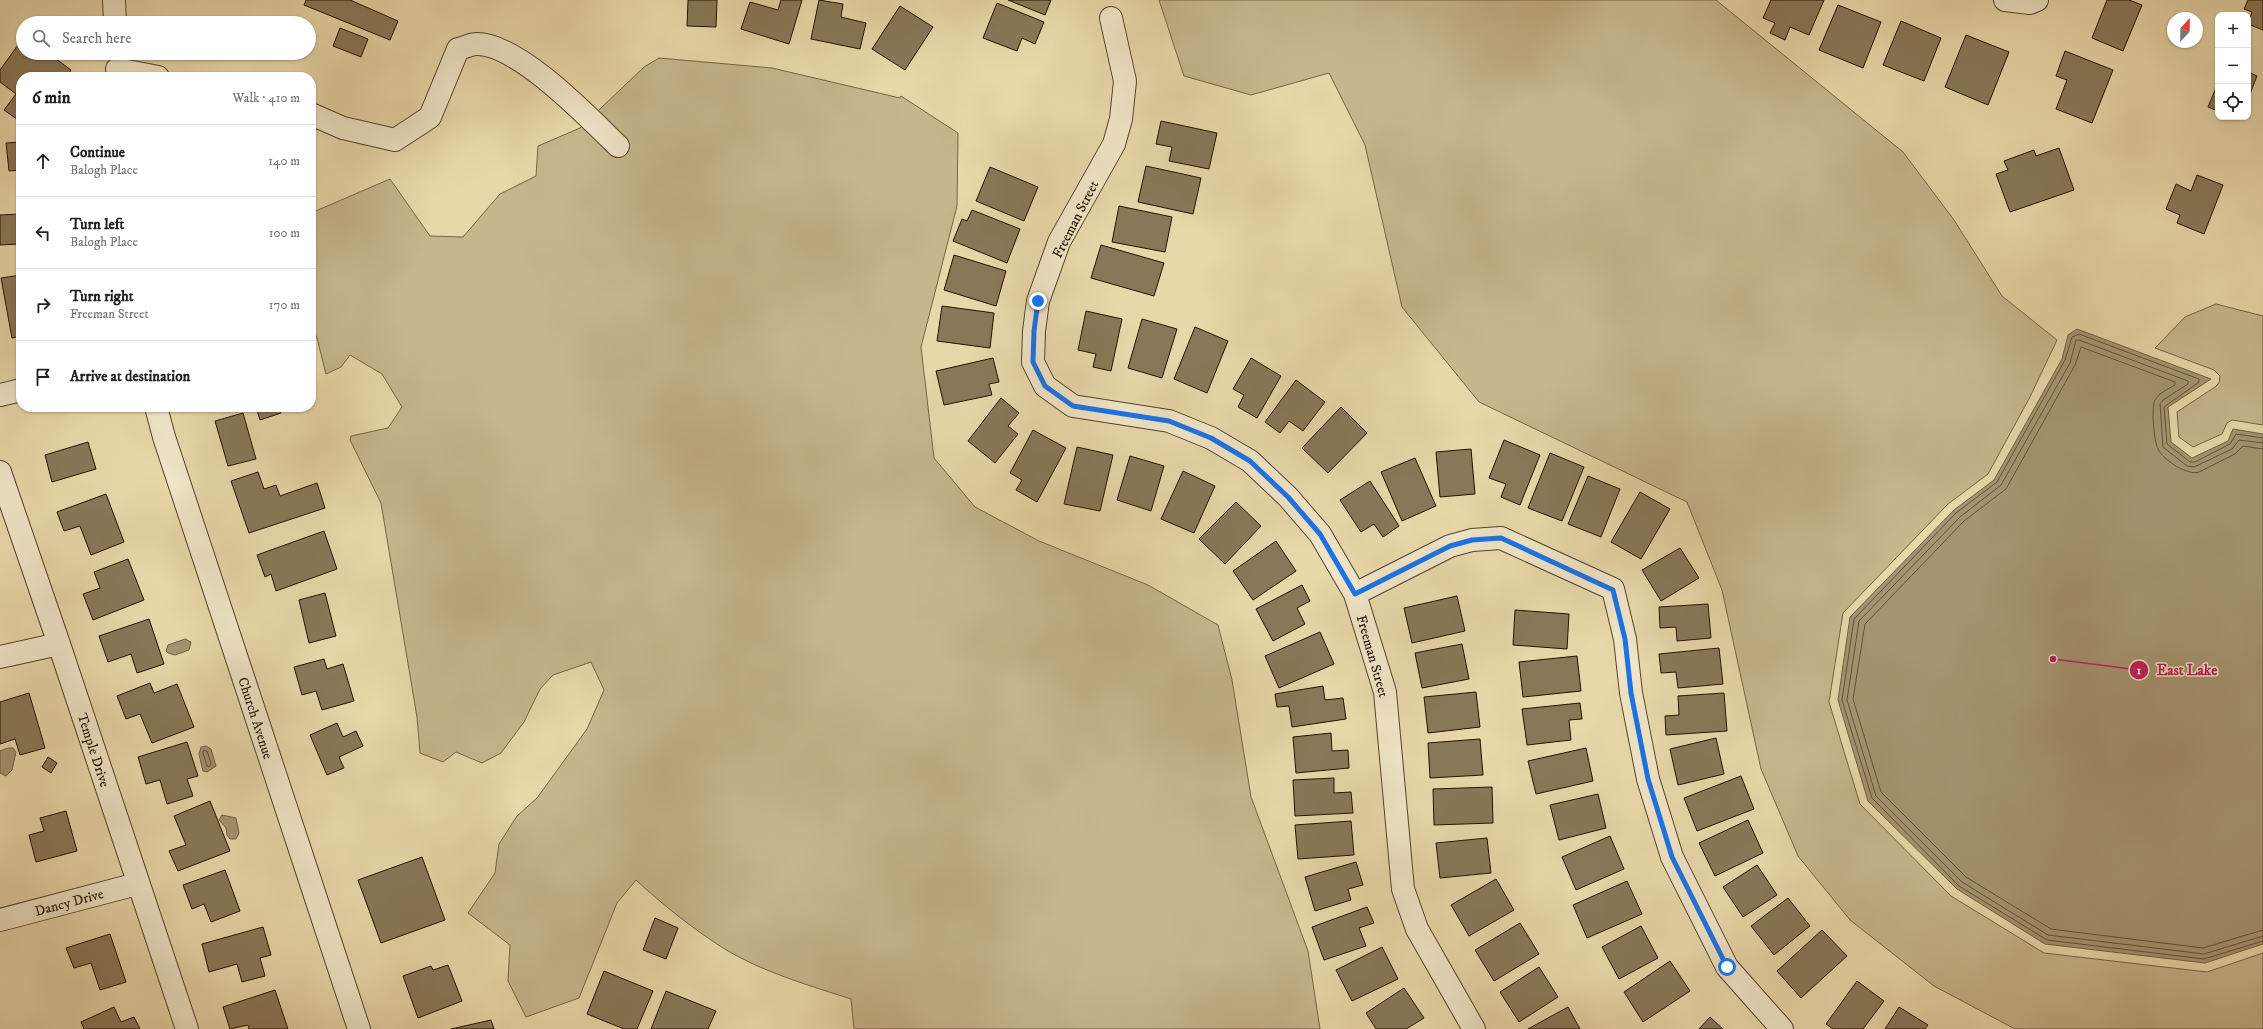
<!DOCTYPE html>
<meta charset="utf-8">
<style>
:root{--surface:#fff;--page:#f6f6f6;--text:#202124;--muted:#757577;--line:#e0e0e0}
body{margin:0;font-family:"IM FELL DW Pica",serif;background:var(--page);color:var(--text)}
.controls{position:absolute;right:12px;top:12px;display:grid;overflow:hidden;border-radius:8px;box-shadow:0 1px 3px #0004}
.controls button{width:36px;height:36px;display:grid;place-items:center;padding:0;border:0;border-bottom:1px solid var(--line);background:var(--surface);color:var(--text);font:20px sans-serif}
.compass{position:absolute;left:2167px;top:12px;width:36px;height:36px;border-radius:50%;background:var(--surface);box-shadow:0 1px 3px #0004;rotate:22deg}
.stop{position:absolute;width:12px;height:12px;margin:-9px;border:3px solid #1a73e8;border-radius:50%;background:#fff}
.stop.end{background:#1a73e8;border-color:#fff;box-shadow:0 1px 4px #0008}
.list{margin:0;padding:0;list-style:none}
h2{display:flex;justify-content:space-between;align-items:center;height:52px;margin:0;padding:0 16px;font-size:17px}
h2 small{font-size:13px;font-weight:400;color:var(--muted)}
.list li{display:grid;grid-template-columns:26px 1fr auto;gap:12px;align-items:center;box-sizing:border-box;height:72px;padding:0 16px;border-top:1px solid var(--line)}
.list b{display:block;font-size:15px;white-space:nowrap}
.list p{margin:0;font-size:13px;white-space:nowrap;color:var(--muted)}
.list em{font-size:13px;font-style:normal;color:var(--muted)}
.icon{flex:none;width:22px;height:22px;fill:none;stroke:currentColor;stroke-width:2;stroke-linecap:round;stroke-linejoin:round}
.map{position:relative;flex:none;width:2263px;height:1029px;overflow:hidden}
.search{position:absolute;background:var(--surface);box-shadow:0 1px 3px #0004;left:16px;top:16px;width:300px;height:44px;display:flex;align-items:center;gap:10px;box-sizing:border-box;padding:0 14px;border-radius:22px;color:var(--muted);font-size:15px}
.panel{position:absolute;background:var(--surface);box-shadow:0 1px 3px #0004;left:16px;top:72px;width:300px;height:340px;border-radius:16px}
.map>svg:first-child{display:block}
.green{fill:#c7b68c;stroke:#756446}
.water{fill:#a59470;stroke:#716043}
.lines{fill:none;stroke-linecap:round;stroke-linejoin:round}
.shore{stroke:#645338;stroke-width:1}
.building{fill:#897858;stroke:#231200}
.minor-casing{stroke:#54432a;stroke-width:24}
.minor{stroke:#f0e5c7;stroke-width:22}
.route{stroke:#1a73e8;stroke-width:5}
.labels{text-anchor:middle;stroke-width:3;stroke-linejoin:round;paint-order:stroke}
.street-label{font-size:14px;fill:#231200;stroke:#f0e5c7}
.leader{fill:none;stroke:#c2185b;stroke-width:1.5}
.callout-dot{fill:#c2185b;stroke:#f0e5c7;stroke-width:1.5}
.mark-label{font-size:12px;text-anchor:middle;font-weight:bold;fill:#fff}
.callout-label{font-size:15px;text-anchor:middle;font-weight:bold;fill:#c2185b;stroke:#f0e5c7;stroke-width:3;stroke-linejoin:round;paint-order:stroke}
</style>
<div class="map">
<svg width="2263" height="1029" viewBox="0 0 2263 1029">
<rect width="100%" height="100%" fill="#e8d7a9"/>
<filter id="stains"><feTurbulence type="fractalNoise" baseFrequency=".005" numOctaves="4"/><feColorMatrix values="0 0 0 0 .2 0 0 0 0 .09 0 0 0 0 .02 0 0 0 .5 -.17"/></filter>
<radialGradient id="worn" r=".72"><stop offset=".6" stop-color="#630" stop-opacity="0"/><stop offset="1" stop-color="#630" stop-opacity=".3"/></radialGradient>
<path class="green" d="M1159 0H1716L1903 152 1954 220 2002 296 2057 340 2030 397 1988 474 1948 504 1843 613 1829 702 1860 804 1951 896 2044 953 2207 972 2263 953V1029H2015L1934 986 1850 920 1798 856 1761 769 1722 590 1687 502 1479 402 1402 307 1365 145 1329 73 1251 95 1184 76Z
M659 58 772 68 900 98 901 96 958 133 957 206 921 347 934 458 975 507 1039 541 1148 585 1218 625 1232 680 1251 797 1308 951 1320 1029H854L851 999C808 985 762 972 723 948 692 928 663 905 636 880L617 903 579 998 526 1017 508 981 510 945 468 913 495 873 499 844 517 816 537 798 587 729 604 690 591 662 553 675 540 689 524 722 501 753 482 763 456 752 443 762 420 753 417 717 381 503 350 440 351 436 388 428 402 407 382 374 350 355 341 367 326 374 317 338 311 325V213L390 179 430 236 463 237 500 194 536 176 538 146 580 128 644 67Z
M2216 304 2263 316V425L2232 420 2227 423 2222 434 2193 447 2179 437 2177 412 2215 387 2219 383 2220 376 2214 370 2155 348 2185 317Z"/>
<path class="water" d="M2077 329 2211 379 2168 407 2171 442 2192 458 2228 441 2233 429 2263 434V944L2205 963 2045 944 1957 889 1868 801 1838 700 1850 617 1954 510 1994 480 2062 359 2068 335Z
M185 639 191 642 189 650 175 655 168 653 166 651 168 645Z
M206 746 211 749 216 766 207 772 203 771 199 754 201 747Z
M8 748H13L16 752 12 770 6 776 0 773V751Z
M222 815 236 818 239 833 236 839H230L227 835 226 828 219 820Z"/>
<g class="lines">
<path class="shore" d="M2263 438 2236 434 2230 444 2195 462H2190L2167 444 2164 407 2199 382V379L2079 334 2072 337 2065 360 1997 482 1956 513 1854 619 1842 700 1872 798 1959 886 2047 940 2204 959 2263 941
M2263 443 2239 440 2232 449 2194 467 2187 466 2163 447 2160 404 2163 400 2188 384V381L2079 340H2076L2070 363 2001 485 1960 517 1859 621 1847 700 1876 796 1962 882 2048 935 2204 954 2263 936
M2263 449 2243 446 2235 454 2199 472C2188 476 2163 460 2158 449 2154 442 2151 407 2155 400 2159 393 2168 389 2175 385V382L2081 347 2075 365 2006 489 1964 521 1865 624 1853 699 1881 792 1966 877 2051 929 2203 948 2263 930
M204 750 207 751 211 763 209 767 207 766 203 753Z"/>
</g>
<path class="building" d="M306 0H350L398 21 390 40 304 5Z
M688 0H717L716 27 687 26Z
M781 0H802L789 44 741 29 750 2 778 10Z
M819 0 843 4 841 17 866 23 860 49 811 39Z
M1008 0H1051L1045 15Z
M1771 0H1824L1809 35 1790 27 1785 40 1770 33 1775 23 1763 18Z
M2107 0H2129L2142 5 2123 51 2092 38Z
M2248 0H2263V30L2248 24 2252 12 2244 9Z
M997 3 1044 22 1035 44 1022 38 1017 51 983 38Z
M1838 5 1881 22 1863 68 1819 50Z
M900 6 933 27 905 70 872 49Z
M1901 21 1941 38 1924 81 1883 65Z
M340 28 368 39 361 57 333 46Z
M1966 35 2009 52 1988 105 1945 87Z
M23 38V53H48L71 70 66 77H21V122L4 110 16 94 0 82V70Z
M2065 51 2113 70 2092 123 2056 109 2067 80 2056 76Z
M2248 72 2257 76 2248 99Z
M2218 83V111L2208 107Z
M1161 121 1217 133 1209 169 1169 161 1172 147 1156 144Z
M21 142V170L9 171 6 143Z
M2059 148 2074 190 2010 212 1996 174 2008 170 2004 161 2034 150 2036 156Z
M1146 166 1201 178 1193 214 1138 202Z
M990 167 1038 187 1024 221 976 201Z
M2197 175 2223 185 2204 234 2177 223 2180 215 2166 209 2176 184 2191 191Z
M1119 206 1172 217 1165 252 1112 242Z
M972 210 1020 229 1007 263 953 241 962 219 967 221Z
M21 214V261H20L19 244 0 245V215Z
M1101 245 1164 263 1154 296 1091 278Z
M954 255 1006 271 996 306 944 290Z
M21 275V336L12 338 1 278Z
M942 306 994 313 990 348 937 341Z
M1086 311 1122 319 1111 371 1093 367 1096 354 1078 350Z
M1142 319 1177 329 1162 378 1128 368Z
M1195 327 1228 341 1207 393 1174 379Z
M993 358 999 382 989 384 992 395 944 405 936 371Z
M1251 358 1281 376 1257 418 1238 407 1244 395 1233 389Z
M1296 380 1325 402 1303 431 1289 421 1280 433 1265 422Z
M1001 398 1019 413 1008 426 1018 434 995 463 968 441Z
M267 407H279L281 413 260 420 257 410Z
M1341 407 1367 433 1328 473 1302 448Z
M243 413 256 459 228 466 215 421Z
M1033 430 1066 448 1037 502 1016 490 1022 480 1010 473Z
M1504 440 1540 455 1520 505 1501 497 1506 484 1489 478Z
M88 442 96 469 52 482 45 455Z
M1077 447 1113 455 1100 511 1064 504Z
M1471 449 1475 494 1440 497 1436 452Z
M1550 453 1584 467 1562 521 1528 508Z
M1130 456 1164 466 1151 511 1117 500Z
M1415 458 1436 506 1402 521 1381 472Z
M1183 471 1215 486 1194 533 1161 519Z
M258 472 264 489 276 485 280 496 317 483 325 508 249 533 231 481Z
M1588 476 1620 489 1601 537 1568 524Z
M1370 481 1399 526 1383 537 1374 524 1361 532 1340 500Z
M1640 492 1670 509 1641 559 1611 542Z
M106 494 124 542 91 555 80 526 64 531 57 512Z
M1236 502 1261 526 1225 564 1199 539Z
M324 531 337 569 276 591 271 574 265 577 257 555Z
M1276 541 1296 571 1253 600 1233 571Z
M1680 548 1699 578 1661 601 1642 570Z
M128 559 144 600 93 620 83 594 100 588 94 572Z
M1302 585 1310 601 1297 608 1305 624 1273 641 1256 609Z
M325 593 336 636 309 643 299 600Z
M1457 596 1465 631 1412 643 1404 608Z
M1708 604 1711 638 1677 641 1676 627 1660 628 1659 607Z
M1515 610 1569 614 1567 649 1513 645Z
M149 619 164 664 137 673 131 654 108 662 99 636Z
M1320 632 1334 664 1279 688 1265 656Z
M1462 644 1469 679 1422 688 1415 653Z
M1719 648 1723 684 1678 688 1676 672 1661 673 1659 654Z
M1577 656 1581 691 1523 697 1519 662Z
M324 659 327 669 343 664 354 701 322 710 316 691 302 695 294 667Z
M150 683 154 693 177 684 194 727 152 743 140 714 126 719 117 696Z
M1323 686 1325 700 1343 698 1346 719 1292 727 1289 706 1277 707 1275 694Z
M1476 692 1480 727 1428 733 1424 697Z
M29 693 45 748 20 755 15 739 0 744V702Z
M1724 693 1727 731 1666 735 1665 716 1679 715 1678 696Z
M1580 703 1582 719 1569 720 1571 740 1527 745 1522 709Z
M337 723 343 737 356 731 363 746 339 757 344 768 327 775 310 735Z
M1331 733 1332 751 1348 750 1349 768 1296 773 1293 737Z
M1716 738 1724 774 1678 785 1670 749Z
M1480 739 1483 775 1430 778 1428 743Z
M187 742 198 776 187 779 193 796 167 804 160 780 146 784 138 757Z
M1586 748 1593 781 1536 794 1528 761Z
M48 757 57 763 51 773 42 767Z
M1741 776 1754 809 1697 831 1684 798Z
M1334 778V793L1351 792 1353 813 1295 816 1293 780Z
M1492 787 1493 823 1434 825 1433 789Z
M1598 794 1606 828 1559 840 1550 805Z
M210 801 230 851 178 871 169 851 186 845 174 816Z
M66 811 77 851 36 862 29 835 44 831 40 818Z
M1748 820 1763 853 1715 876 1699 843Z
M1351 821 1354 855 1298 859 1295 825Z
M1610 836 1624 869 1576 890 1562 857Z
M1487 838 1491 873 1440 878 1436 843Z
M422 857 445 920 381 943 358 880Z
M1356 862 1363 885 1348 889 1351 900 1315 911 1305 877Z
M1757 865 1777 895 1743 917 1723 887Z
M225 870 240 911 211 922 204 904 192 909 183 885Z
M1496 879 1514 910 1469 936 1451 905Z
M1627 881 1642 914 1587 938 1573 905Z
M1788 898 1810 926 1774 955 1751 926Z
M1367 907 1374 923 1359 928 1366 946 1324 960 1312 927Z
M655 918 678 928 666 959 643 950Z
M1520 923 1539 954 1494 981 1475 950Z
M1641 926 1658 958 1619 979 1602 947Z
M263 927 271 955 260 958 265 976 242 982 237 964 209 972 202 944Z
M1822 930 1847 956 1801 998 1777 971Z
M110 934 126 982 100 990 91 963 74 968 66 948Z
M1382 947 1398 979 1352 1001 1336 970Z
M1670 961 1690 991 1643 1022 1624 992Z
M448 965 462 1001 418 1018 403 976 431 966 433 970Z
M1539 967 1558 997 1519 1022 1500 992Z
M604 971 653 991 637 1029H624L587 1014Z
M1857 981 1884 1001 1863 1029H1833L1826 1024Z
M1404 988 1424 1018 1406 1029H1376L1366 1013Z
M275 990 288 1029H249L248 1025 230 1029 223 1007Z
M666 991 716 1011 708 1029H651Z
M114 1007 121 1022 134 1017 140 1029H84L81 1022Z
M1568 1007 1580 1029H1528Z
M1899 1007 1928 1025 1925 1029H1885Z
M1710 1017 1723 1029H1699Z
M491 1020 494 1029H451Z"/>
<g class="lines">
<g class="minor-casing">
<path id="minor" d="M114 0 115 23
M2005 0 2030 3 2037 0
M1111 18 1125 81 1121 119 1114 144 1059 242 1038 301 1034 331 1033 362 1045 386 1073 406 1169 421 1211 438 1250 461 1288 497 1320 534 1355 594 1385 692 1403 889 1417 929 1474 1029
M117 69 158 77
M311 114 343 128 395 140 430 117 458 49C464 48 471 44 476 44 518 43 589 118 618 146
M0 395 21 390
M156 407 164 437 359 1029
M0 472 59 644 187 1029
M1355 594 1450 546 1472 540 1501 538 1613 589 1625 639 1631 693 1648 779 1672 857 1727 967 1782 1029
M0 657 59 644
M0 920 137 884"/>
</g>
<use href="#minor" class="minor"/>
</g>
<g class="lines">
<path class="route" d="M1038 301 1034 331 1033 362 1045 386 1073 406 1169 421 1211 438 1250 461 1288 497 1320 534 1355 594 1450 546 1472 540 1501 538 1613 590 1625 639 1631 693 1648 779 1672 857 1727 967"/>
</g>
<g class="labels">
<g class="street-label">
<text transform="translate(1075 219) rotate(-63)" y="5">Freeman Street</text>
<text transform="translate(1373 656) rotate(74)" y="5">Freeman Street</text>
<text transform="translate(256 718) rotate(72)" y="5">Church Avenue</text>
<text transform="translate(94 750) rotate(72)" y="5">Temple Drive</text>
<text transform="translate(69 902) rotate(-15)" y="5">Dancy Drive</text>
</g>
</g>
<path class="leader" d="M2053 659L2139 670"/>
<g class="callout-dot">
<circle cx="2053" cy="659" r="4"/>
<circle cx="2139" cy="670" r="10"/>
</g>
<g class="mark-label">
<text x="2139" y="674">1</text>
</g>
<g class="callout-label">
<text x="2187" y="675">East Lake</text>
</g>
<rect width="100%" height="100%" filter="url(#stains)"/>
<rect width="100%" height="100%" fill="url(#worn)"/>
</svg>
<div class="controls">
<button>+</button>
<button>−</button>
<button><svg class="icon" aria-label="locate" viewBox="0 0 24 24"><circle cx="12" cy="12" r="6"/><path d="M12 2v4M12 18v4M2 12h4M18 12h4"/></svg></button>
</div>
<svg class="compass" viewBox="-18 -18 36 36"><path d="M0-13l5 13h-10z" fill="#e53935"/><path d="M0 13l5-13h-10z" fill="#757577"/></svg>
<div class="stop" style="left:1727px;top:967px"></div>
<div class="stop end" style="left:1038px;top:301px"></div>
<div class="search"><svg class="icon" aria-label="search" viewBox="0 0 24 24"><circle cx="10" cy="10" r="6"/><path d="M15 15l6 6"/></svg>Search here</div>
<section class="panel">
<h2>6 min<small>Walk · 410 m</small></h2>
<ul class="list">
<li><svg class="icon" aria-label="ahead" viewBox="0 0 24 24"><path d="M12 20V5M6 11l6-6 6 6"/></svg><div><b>Continue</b><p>Balogh Place</p></div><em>140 m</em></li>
<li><svg class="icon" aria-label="left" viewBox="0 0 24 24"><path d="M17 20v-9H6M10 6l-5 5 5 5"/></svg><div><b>Turn left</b><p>Balogh Place</p></div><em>100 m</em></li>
<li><svg class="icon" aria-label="right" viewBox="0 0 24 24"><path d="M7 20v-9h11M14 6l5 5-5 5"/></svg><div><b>Turn right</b><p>Freeman Street</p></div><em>170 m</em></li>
<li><svg class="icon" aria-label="arrive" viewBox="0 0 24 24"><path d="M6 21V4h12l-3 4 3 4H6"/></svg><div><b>Arrive at destination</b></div></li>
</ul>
</section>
</div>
